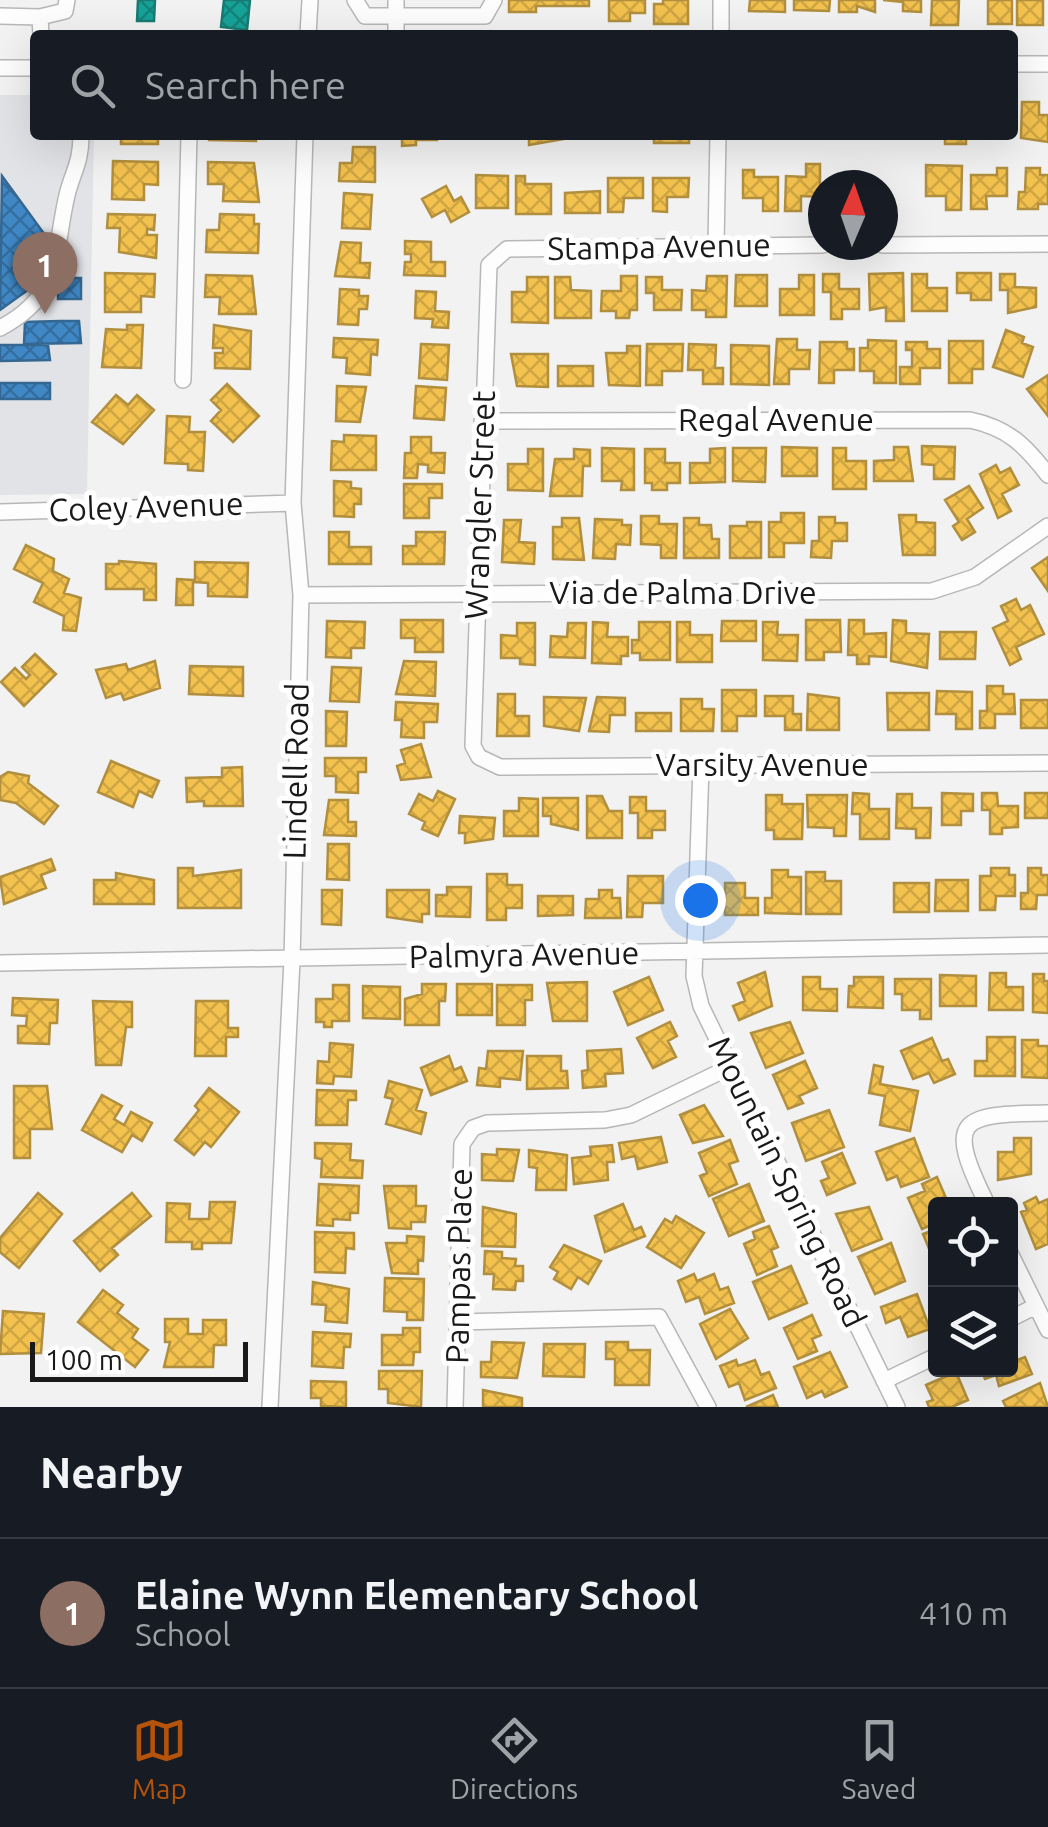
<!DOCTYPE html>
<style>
:root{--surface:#171b24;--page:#242831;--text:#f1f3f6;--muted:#9ea1a6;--line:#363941;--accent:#b45309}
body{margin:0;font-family:Ubuntu,sans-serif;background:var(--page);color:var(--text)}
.controls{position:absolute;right:30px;bottom:30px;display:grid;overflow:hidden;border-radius:10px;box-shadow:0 10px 40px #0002}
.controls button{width:90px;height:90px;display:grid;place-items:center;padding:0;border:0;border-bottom:2px solid var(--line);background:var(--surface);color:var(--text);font:50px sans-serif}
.compass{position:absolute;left:808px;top:170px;width:90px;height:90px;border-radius:50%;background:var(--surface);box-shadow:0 10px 40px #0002;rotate:2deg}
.scale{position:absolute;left:30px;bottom:25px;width:218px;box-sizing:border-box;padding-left:10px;border:5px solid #191919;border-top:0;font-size:28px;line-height:35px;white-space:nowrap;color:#191919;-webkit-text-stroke:8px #fff;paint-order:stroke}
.you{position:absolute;left:700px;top:900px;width:35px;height:35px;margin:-25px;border:8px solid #fff;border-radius:50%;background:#1a73e8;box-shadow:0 0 0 15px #1a73e833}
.badge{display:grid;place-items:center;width:65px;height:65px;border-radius:50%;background:var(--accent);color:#fff;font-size:32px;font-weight:700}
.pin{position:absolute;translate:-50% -82px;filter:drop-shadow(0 2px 5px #0008)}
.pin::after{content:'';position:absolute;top:52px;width:35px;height:30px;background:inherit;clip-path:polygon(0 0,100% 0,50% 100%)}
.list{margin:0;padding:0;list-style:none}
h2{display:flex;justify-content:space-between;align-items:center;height:130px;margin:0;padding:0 40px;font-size:42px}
h2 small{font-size:32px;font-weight:400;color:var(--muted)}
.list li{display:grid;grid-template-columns:65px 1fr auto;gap:30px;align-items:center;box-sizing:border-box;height:150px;padding:0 40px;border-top:2px solid var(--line)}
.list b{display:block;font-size:38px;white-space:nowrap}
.list p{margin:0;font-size:32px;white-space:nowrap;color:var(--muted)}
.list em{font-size:32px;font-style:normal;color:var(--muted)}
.icon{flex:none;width:55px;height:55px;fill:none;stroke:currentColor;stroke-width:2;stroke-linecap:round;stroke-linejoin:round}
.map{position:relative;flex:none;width:1048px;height:1407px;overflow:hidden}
.search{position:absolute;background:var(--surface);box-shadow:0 10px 40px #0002;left:30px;right:30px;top:30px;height:110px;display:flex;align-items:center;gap:25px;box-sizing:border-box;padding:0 35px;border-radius:10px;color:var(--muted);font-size:38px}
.sheet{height:280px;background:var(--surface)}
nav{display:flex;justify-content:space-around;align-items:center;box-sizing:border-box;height:140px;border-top:2px solid var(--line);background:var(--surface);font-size:28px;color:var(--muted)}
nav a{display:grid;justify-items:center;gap:5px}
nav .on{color:var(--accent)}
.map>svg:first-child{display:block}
.built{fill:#e2e3e7}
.homes{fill:url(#homes-cross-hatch);stroke:#b18f3e;stroke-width:2.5}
.schools{fill:url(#schools-cross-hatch);stroke:#346791;stroke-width:2.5}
.public{fill:url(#public-cross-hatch);stroke:#187a72;stroke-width:2.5}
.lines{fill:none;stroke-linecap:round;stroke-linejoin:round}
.minor-casing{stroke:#b7b7b7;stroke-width:18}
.minor{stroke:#fdfdfd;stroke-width:15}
.labels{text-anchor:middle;stroke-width:10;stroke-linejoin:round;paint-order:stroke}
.street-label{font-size:32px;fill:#191919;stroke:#fff}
</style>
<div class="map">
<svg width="1048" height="1407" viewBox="0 0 1048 1407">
<defs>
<pattern id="homes-cross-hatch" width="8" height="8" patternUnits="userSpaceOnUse" patternTransform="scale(2.5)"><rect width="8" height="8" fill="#f2c14e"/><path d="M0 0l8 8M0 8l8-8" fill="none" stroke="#cfa544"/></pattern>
<pattern id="schools-cross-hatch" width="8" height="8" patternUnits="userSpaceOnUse" patternTransform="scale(2.5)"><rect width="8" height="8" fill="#3f88c5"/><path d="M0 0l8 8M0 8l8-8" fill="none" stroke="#346e9f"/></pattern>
<pattern id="public-cross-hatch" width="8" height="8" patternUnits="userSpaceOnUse" patternTransform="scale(2.5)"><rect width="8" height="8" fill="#17a398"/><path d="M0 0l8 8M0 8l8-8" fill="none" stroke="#14847b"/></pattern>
</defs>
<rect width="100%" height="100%" fill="#f2f2f2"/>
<path class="built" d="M0 95H35V135H94L87 494 0 495Z"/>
<path class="homes" d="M509 0H589V6H536V12H509Z
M609 0H645V13H630V21H609Z
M663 0H688V24H654V4H663Z
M750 0H785V12L749 11Z
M794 0H830L829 11 794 10Z
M839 0H875V12L857 6V12H839Z
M883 0H921V12L903 11V2Z
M932 0H959L958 25H931Z
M988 0H1012V24H988Z
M1017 0H1043V25H1017Z
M1022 102H1039V115H1048V142L1021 138Z
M121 135H158V144H121Z
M209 135H256V141L209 140Z
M402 135H437V140H416V145L402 146Z
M529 135H564V139L529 145Z
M654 135H689V143H654Z
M966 135V144H945V136H931Z
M353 147H375V182L339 181 340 163H352Z
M113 161 158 162V185L144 184V200L112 199Z
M208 162 254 163 259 202 223 201 224 184H208Z
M806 164H820V197L801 196V211H785L786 176 806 177Z
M926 165 962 166 961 210H946V196H926Z
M997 168H1007V196H986L987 209H971V175H997Z
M1026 168H1040V175H1048V204H1038V209H1018L1019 192H1025Z
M743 170H754V177H778V211H763V198H743Z
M476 175 508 176V208H476Z
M516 176H525V184H551V214H516Z
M608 178H643V198H624L623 212H608Z
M653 178H689L688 197H667V212L653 211Z
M446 186 454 201 461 197 469 212 451 222 445 210 432 217 422 199Z
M600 191V213H565V193Z
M344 193 372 195 370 229 342 228Z
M108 214 155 215 154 230 147 229V235H157L156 258 119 252 120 228H107Z
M220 214 254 215V224H259L258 253 206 252 207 230H219Z
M405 241 431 242V262H445V276L404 275 405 262H411V254H405Z
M341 242 361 243 360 263H370L369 278 335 276Z
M105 273 155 274 154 297 141 296V312H105Z
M903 273 904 321H886V307L870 310 869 274Z
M957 273H991V300H971V293H957Z
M823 274H839V289H859V309H842V319H831V292H823Z
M912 274H927V288H947V311H912Z
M1000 274H1015V287L1036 288V307L1008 313V290H1000Z
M206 275 252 276 256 314H219L220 297H205Z
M736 275H767V306H735Z
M799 275H814V315H780V289H799Z
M621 276H637V310H630L629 318H616V311H601L602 291H621Z
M707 276H727L726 317H706V310H692V290L706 291Z
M527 277H548V323L512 322V292H527Z
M555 277H570L571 290 591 291V318H555Z
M646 277H662V290H682L681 310H654V293H646Z
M340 289 359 290V296H368L367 309H359L358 325 338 324Z
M416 291 436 292 435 311 449 312 448 328 432 327 433 319 415 318Z
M127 325H143L141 368 102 367 106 329 127 330Z
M214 325 251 331 250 369 215 368V353H223V348H213Z
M1006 330 1024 337 1022 343 1033 347 1023 377 993 367Z
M334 338 378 340 377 355 371 354 370 375 346 373 347 358 333 357Z
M777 339H797V350H810L809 369H789V384H774Z
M868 340 896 341V383H874V371H860V348H868Z
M949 341H983V369H972V383H949Z
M820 342H847V349H854V370H834V383H819Z
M906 342H927V349H940V368H920V384H900V367H912V350H906Z
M421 344 449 345 447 380 419 378Z
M647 344H683L682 371H662V385H646Z
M689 344 716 345 715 368H723V384H703V370H688Z
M731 345 769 346V385L731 384Z
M627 346H640V386L609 385 606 353H627Z
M511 354H548V387L517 386Z
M558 366H593V386H558Z
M1048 375V416L1027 389Z
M227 384 259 416 233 442 211 421 221 410 211 400Z
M337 386 366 387 360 422 336 421Z
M416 386 446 388 444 420 414 418Z
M116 395 128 405 137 395 154 410 123 444 92 422Z
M167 416 190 417 189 432H205L203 471 188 470V464L165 463Z
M344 435 376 436V470H331L332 441 344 442Z
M411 437H431V453H445L444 473 428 472V465L418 464 417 478H404L405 453H411Z
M922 446 955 447 954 479H934V465L922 464Z
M782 447 817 448V476H782Z
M894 447H908L913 481H874V461L894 460Z
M602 448 634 449V490H621L622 481H602Z
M725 448V482L690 483V463H710V449Z
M733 448H766L765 482 733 481Z
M833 448H846V461H866V489H833Z
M528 449H543V491L508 490V464H528Z
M574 449 590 450V466H583L582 496H550L555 459H574Z
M645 449H665V463H680V483H667V490H652V483H645Z
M996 465 1000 473 1010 468 1019 485 1002 494 1011 511 998 518 980 474Z
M334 481 351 482V488L361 489V504H354V517L334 516Z
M404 484H442V498H429V518H404Z
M969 486 983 508 967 519 975 532 962 540 953 526 959 522 945 500Z
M781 513H804V543H784V557H769V522H781Z
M899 515H916V522L935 523V555H903Z
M641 516H659V524H677L676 558H661V545L641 544Z
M819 517H835V523H847V541H832L831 558 811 557 812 541H819Z
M562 518H579L584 560 553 559V527H562Z
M684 518H699V525H711L712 539H719V558H684Z
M595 519 622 520V525H631L630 545 616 544 615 559 593 558Z
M504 520H521L519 542 535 543 534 564 502 562Z
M747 522H761V558H730V526H747Z
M329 532H349V547H371V564H329Z
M416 532H445L444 564H403V546H416Z
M26 545 54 559 53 571 69 579 64 593 81 598 76 631 63 630 64 616 34 602 43 583 14 569Z
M1048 557V591L1032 568Z
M119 561 156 564V600H144V589H106V564H119Z
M195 562 248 563 247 597 208 596V583L195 582Z
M177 579 193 580V605H176Z
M1016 599 1021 610 1030 605 1044 634 1016 647 1021 659 1010 665 993 628 1008 621 1001 606Z
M401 620H443V652H415V638H401Z
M806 620H840L841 652H824V660H806Z
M849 620H864V634L886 633V657L869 656V664H857V655H848Z
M893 620 906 621V633L929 634 927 668 891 661Z
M327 621 365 622 364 648H351V658L326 657Z
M722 621H756V641H721Z
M593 622 608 623 607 637H628V656H621V664L592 663Z
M639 622H670V660H640V653H632V640H639Z
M677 622H690V635H712V662H677Z
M763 622H778L777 635H798L797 661 763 660Z
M517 623H535V665L520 664V658H501V635L517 636Z
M568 623H586L585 658 550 657 551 636 567 637Z
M940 632H976L975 659H940Z
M35 654 56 674 24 706 1 682 15 668 26 679 30 675 22 667Z
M155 661 160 688 124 700 121 693 106 698 96 670 126 664 128 670Z
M404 661 436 662 435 696 396 694Z
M190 666 243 667V696L189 694Z
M332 667 361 668 359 702 330 701Z
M987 686H1003V694H1014L1015 714H995V728H980V711H987Z
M722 690H756V716H737V731H722Z
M937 691 972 692V729H956V714H936Z
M887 693H929V730H888Z
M498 694H515V716H529V736H497Z
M808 694 839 698V730H807Z
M765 696H793V714H801V730H785V716H765Z
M544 697 586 698 579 731 544 726Z
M597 697 625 698V715H610L609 732 589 731Z
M681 699H702V709H714L713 731H681Z
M1021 700H1048V728H1021Z
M396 702 438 704 437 722H424V738L401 737 402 720H395Z
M326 711 347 712 346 746H326Z
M636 713H671V731H636Z
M421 744 431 777 401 780 397 766 405 763 401 750Z
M325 758H366V772H358V793L336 792V776H325Z
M111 761 159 781 152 797 139 791 133 807 98 792Z
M242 767 243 806H204V801L187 802 186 778 222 777V768Z
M8 772 29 776 28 783 58 806 44 824 16 803 0 800V777Z
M438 791 455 799 438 836 422 829 425 822 409 814 419 794 433 801Z
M853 793 869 794V809H889V839H860V814H852Z
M942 793 973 794V811H961V825H942Z
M982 793H997L998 806H1018V827L1002 828V834H990V810H982Z
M1025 793H1048V818H1025Z
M897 794H912V808H931L930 838H916V829L896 828Z
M766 795H782V804H803L802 839H774V830H766Z
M807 795H847L846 836H834V828L808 827Z
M587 796H602L609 811H622V838H587Z
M630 797H646V811H665V830H652V838H638V813H630Z
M519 798 538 799V836H504V811H519Z
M543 798H578V830L551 824V816H543Z
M329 800H348V822H356V836L324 835Z
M460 816 495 818 493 839 465 843V833H459Z
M328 844H349V880L327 879Z
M51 859 55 870 41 875 46 888 4 904 0 877Z
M178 868H193V876L241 870V908H178Z
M991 868H1009V875H1015V896H996L995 910H980V876H991Z
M1028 868H1041V875H1048V895H1037L1036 909H1021V893H1028Z
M772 870H788V877H801V914L765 913V898H772Z
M806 872H825V881H841V914H806Z
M116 873 154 880V904H94V880H116Z
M487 874H507V885H522V908H506V920H487Z
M628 876H663V903H643L642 917H627Z
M936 880H968V911H935Z
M725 883H745V898H758V915H725Z
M894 883H929V912H894Z
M447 887H471L470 917 436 916V895H447Z
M322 890H342L341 925 322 924Z
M387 890H429V914H422V922L387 917Z
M599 890H612V898H620L621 918H585L586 899H599Z
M538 896H573V915L538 916Z
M765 972 772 1006 739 1020 733 1006 745 1001 738 983Z
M990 973H1006V987H1023V1010H989Z
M1033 974H1044V981H1048V1013L1033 1012Z
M940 975 976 976V1006H940Z
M649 977 663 1010 628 1025 614 992Z
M803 977H820V989H837V1011L803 1010Z
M854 977H883V1008L848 1007 849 986H854Z
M895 979H931V1019H920V1010H902V994H895Z
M587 982V1021H553L547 983Z
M422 984H446L445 1001H439V1025H405V999L422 994Z
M457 984H492V1015H457Z
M333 985H349V1021H332V1027H324V1022H316V999H333Z
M497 985H532V1000H525V1025H497Z
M363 986 400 987V1019L363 1018Z
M13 998 58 1000 57 1023H50L49 1044 18 1043V1026H26L27 1016 12 1015Z
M93 1001 132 1002V1027H126L121 1065H96Z
M196 1001H228V1028H238V1037H226V1056H195Z
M670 1022 677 1036 668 1041 676 1057 653 1068 637 1038Z
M790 1022 803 1053 766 1068 751 1033Z
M987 1037H1015V1076H975V1061H987Z
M932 1038 942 1061 948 1059 955 1074 934 1083 929 1073 913 1079 901 1051Z
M1022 1040H1038V1046H1048V1078L1022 1077Z
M330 1043 353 1045 351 1077 334 1076 333 1084 317 1083 318 1061 329 1062Z
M621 1049 623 1073 605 1074 606 1086 583 1088 582 1071 588 1070 587 1051Z
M488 1051H523L520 1080 500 1078V1087L477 1085 479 1068 486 1069Z
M449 1056 454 1070 461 1067 467 1081 431 1095 421 1068Z
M527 1056H561V1071H567L568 1088 527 1089Z
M805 1061 817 1088 799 1096 803 1103 788 1109 773 1075Z
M874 1065 883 1067 880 1084 918 1091 910 1131 880 1125 885 1096 869 1093Z
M389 1081 422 1090 416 1110 426 1113 421 1134 386 1124 393 1099 385 1097Z
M14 1086H47L52 1129H30V1158H14Z
M209 1088 239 1112 211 1147 205 1142 194 1155 175 1140 199 1110 195 1106Z
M317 1090 356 1091V1100H348L347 1125H316Z
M102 1095 122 1106 114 1119 124 1125 131 1112 152 1123 142 1141 132 1135 122 1152 82 1130Z
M704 1105 723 1136 693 1143 680 1115Z
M829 1110 844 1147 806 1161 792 1123Z
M661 1137 667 1162 638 1169 635 1156 622 1159 619 1143Z
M914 1138 929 1177 901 1187 897 1176 887 1180 876 1152Z
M1014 1138H1031V1174L998 1180V1152H1014Z
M730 1140 738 1161 729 1164 737 1184 709 1196 700 1176 707 1173 699 1153Z
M315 1143 351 1144 350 1160 363 1161 362 1178 321 1177 322 1159 315 1158Z
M612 1145 614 1162H607L608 1180 574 1184 572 1158 591 1156 590 1147Z
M497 1149 519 1150 513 1181 482 1180V1154L497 1155Z
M529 1150 567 1155 566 1190H536L537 1168 529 1167Z
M842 1153 855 1183 827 1195 821 1181 829 1178 822 1162Z
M937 1177 946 1198 936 1204V1223L922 1229 908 1198 925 1191 922 1184Z
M319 1184 359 1186 358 1213H350V1220L333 1219V1226L317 1225Z
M749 1184 764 1221 729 1236 713 1199Z
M384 1186H416V1206H426L425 1222H411V1229L389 1228Z
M38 1193 62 1214 19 1268 0 1252V1238Z
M132 1193 151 1216 112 1248 118 1255 100 1271 74 1241Z
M1036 1197 1039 1203 1048 1199V1244L1036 1249 1021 1212 1027 1210 1024 1203Z
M210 1202H235L231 1243H202V1249H192V1242H166L167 1203 190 1204 189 1219H209Z
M623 1204 634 1230 641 1227 645 1236 605 1252 595 1216Z
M483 1207 516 1214 515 1247 482 1246Z
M869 1207 882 1239 852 1251 836 1214Z
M676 1216 704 1233 681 1268 647 1247 665 1219 672 1223Z
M769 1226 778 1247 771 1250 777 1266 757 1275 744 1244 755 1239 753 1232Z
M936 1229V1254L932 1256 923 1234Z
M315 1232 354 1233V1249L346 1248 345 1273 315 1272Z
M407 1236 424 1237 423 1261 418 1260V1274L392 1273 386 1243H407Z
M891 1243 905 1281 875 1294 858 1257Z
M564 1245 601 1261 588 1284 578 1277 571 1289 554 1279 558 1272 550 1267Z
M485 1251 502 1252V1258L516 1259 515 1266H523V1281H516L515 1290 493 1289 494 1274H484Z
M791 1266 807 1303 769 1319 753 1282Z
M694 1274 697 1281 714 1274 720 1290 728 1287 734 1303 705 1314 699 1297 686 1302 678 1281Z
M385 1278 424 1279 423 1320H407V1312L384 1311Z
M313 1282 349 1289 347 1323 325 1321 326 1305 312 1304Z
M103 1290 123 1305 117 1313 138 1329 132 1338 148 1350 135 1367 78 1322Z
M917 1294 930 1329 908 1337 900 1317 886 1323 881 1307Z
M730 1309 748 1338 716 1359 700 1324Z
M3 1311 44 1314 41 1353 0 1354Z
M812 1315 821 1335 812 1339 817 1351 798 1359 784 1328Z
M165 1319H188V1334H203V1320H226V1345H214L213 1367H164L170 1342H165Z
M403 1328H420V1352H414L413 1365H382V1335H403Z
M313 1332 351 1334 350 1347H344L343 1368 312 1366Z
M492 1342 524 1343 517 1378 481 1377V1362H491Z
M606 1342H628V1350H650L649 1385H615V1359H606Z
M544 1344H585L584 1377 543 1376Z
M830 1352 847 1387 825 1397 822 1391 807 1398 794 1367Z
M1010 1357 1012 1362 1025 1357 1032 1374 999 1386 996 1375 985 1379 981 1370H1010Z
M736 1360 738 1366 755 1360 761 1375 769 1372 776 1388 745 1400 739 1383 729 1387 720 1366Z
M379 1371H422L421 1407 388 1403V1389H379Z
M956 1372 968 1400 952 1407H929L927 1402 933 1400 926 1385Z
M311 1381 346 1382V1407L321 1406V1398H311Z
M1040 1383 1048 1407H1006L1003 1401Z
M483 1390 522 1398V1407H483Z
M773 1395 778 1407H746Z"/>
<path class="schools" d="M2 176 53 246 20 270 32 287 0 310Z
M58 278H81V299H58Z
M60 321H79L81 343 24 344 25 322Z
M0 345H48L50 360 0 361Z
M0 383H50V399H0Z"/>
<path class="public" d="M138 0H155L154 21H137Z
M224 0H250L247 30 221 27Z"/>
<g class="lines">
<g class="minor-casing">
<path id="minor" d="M355 0 365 16H396V35
M396 0V16H485L494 0
M0 16 40 17 41 35
M40 17 65 11 67 0
M308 35 310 0
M721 35V0
M1013 64H1048
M0 68H35
M716 245 718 135
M823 245 507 249 489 265 473 746 479 757 500 767 1048 763
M883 245 1048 244
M0 328C63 295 53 255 67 195 73 171 81 163 81 135
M183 380 189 135
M482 421 970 420C1008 428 1025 445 1048 475
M0 512 293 503
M301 595 932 591 975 577 1048 526
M701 766 694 976 701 1006 897 1407
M0 963 1048 945
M987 1204C945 1119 958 1114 1048 1113
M1010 1253 1048 1330
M1010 1319 1036 1306
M457 1322 659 1317 708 1407
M884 1381 936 1356
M270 1407 292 960 301 595 293 503 305 135
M455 1407 462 1144 473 1128 487 1123 605 1120 631 1115 730 1067"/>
</g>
<use href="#minor" class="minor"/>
</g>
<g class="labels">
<g class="street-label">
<text transform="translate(659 247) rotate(-1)" y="11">Stampa Avenue</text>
<text x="776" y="431">Regal Avenue</text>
<text transform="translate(480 505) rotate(-88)" y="11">Wrangler Street</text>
<text transform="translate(146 507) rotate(-2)" y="11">Coley Avenue</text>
<text x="683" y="604">Via de Palma Drive</text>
<text x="762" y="776">Varsity Avenue</text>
<text transform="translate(296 771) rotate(-89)" y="11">Lindell Road</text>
<text transform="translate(524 955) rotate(-1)" y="11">Palmyra Avenue</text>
<text transform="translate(787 1182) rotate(64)" y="11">Mountain Spring Road</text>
<text transform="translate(459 1266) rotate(-89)" y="11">Pampas Place</text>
</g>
</g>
</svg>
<div class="controls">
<button><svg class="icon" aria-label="locate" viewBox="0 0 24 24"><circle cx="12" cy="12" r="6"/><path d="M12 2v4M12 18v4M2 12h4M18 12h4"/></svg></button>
<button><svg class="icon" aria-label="layers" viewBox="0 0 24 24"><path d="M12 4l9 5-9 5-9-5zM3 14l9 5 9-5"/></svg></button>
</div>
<svg class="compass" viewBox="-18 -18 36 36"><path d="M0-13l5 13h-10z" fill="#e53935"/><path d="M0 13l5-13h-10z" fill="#9ea1a6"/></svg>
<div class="scale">100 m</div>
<div class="you"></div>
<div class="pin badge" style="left:45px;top:314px;background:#8d6e63">1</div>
<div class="search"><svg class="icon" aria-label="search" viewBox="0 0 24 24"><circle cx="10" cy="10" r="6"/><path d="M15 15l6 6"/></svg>Search here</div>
</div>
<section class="sheet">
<h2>Nearby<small></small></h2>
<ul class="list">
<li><span class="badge" style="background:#8d6e63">1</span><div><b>Elaine Wynn Elementary School</b><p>School</p></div><em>410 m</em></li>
</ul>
</section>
<nav>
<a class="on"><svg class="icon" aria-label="map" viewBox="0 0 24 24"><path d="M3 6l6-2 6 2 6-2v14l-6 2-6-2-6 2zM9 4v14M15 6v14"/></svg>Map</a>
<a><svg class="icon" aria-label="directions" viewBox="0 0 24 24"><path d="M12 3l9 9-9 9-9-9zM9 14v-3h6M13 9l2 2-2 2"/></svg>Directions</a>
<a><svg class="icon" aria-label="saved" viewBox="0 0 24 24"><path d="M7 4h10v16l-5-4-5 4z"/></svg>Saved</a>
</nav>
